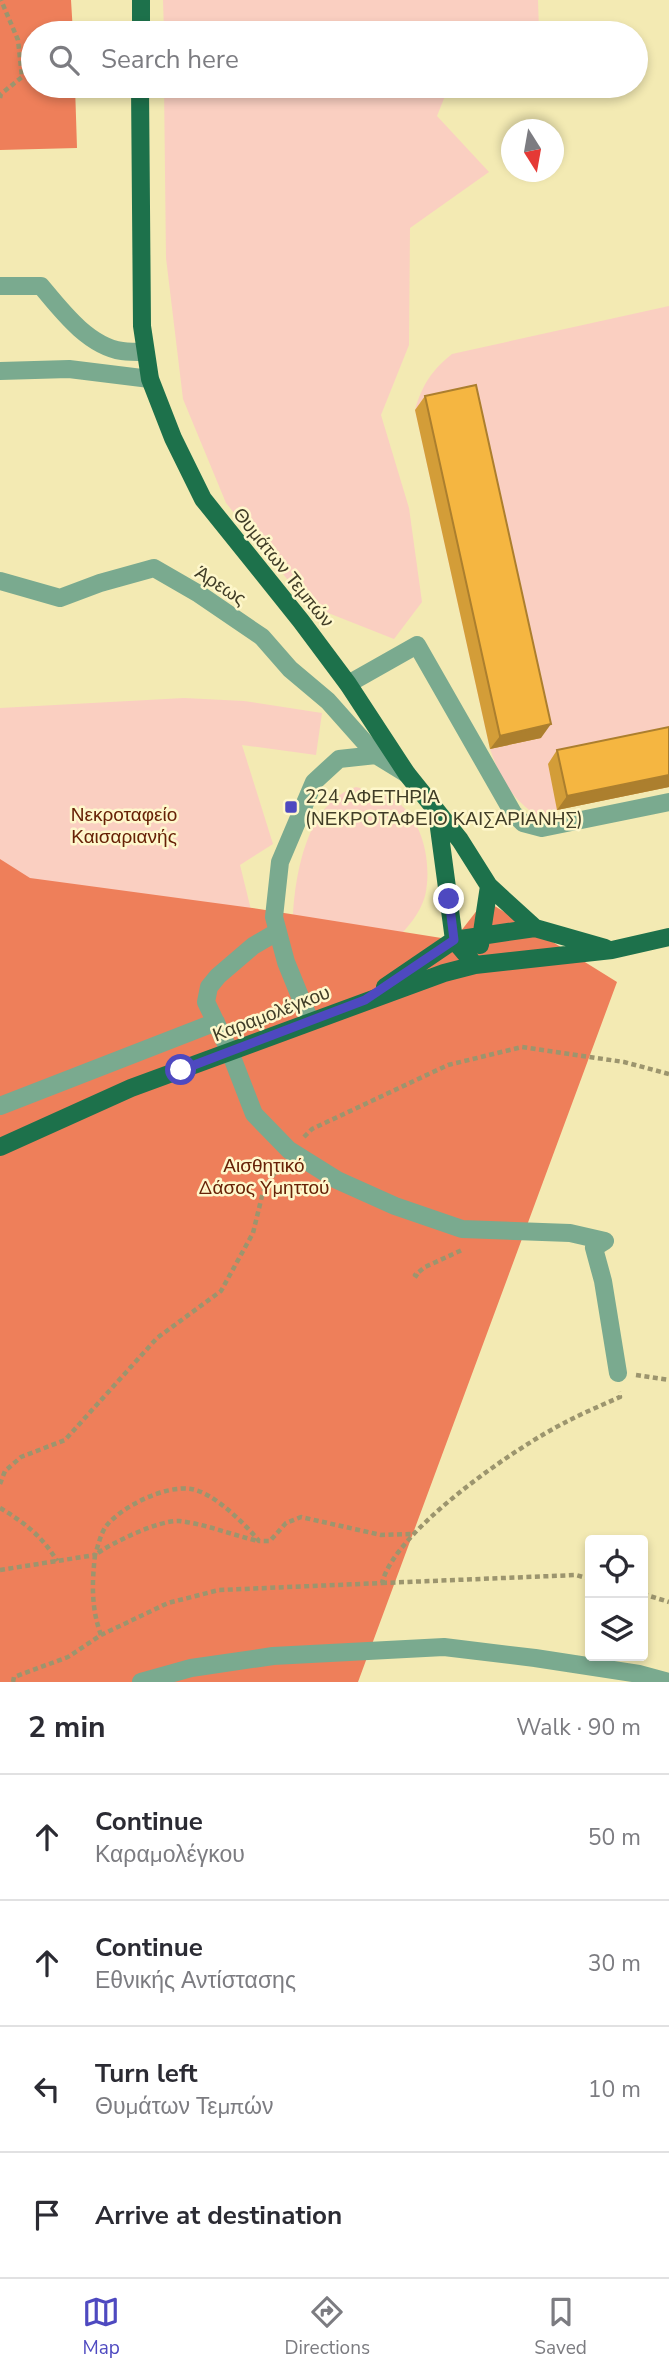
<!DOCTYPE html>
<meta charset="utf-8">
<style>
:root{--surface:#fff;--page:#f2f2f3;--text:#2b2b33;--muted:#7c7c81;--line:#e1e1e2;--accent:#4e49c0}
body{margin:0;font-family:"Nunito Sans",sans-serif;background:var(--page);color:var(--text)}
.controls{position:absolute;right:21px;bottom:21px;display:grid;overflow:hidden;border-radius:7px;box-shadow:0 4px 10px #0003}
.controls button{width:63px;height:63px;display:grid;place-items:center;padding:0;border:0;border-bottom:2px solid var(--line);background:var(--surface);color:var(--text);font:35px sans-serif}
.compass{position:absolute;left:501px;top:119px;width:63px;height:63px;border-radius:50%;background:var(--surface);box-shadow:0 4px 10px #0003;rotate:169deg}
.stop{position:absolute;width:21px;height:21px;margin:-16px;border:5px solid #4e49c0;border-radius:50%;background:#fff}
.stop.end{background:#4e49c0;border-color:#fff;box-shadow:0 2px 7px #0008}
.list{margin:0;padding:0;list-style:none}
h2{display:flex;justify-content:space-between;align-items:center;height:91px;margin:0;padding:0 28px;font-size:30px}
h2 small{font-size:23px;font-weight:400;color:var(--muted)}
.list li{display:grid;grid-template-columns:46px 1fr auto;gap:21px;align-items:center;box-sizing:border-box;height:126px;padding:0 28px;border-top:2px solid var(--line)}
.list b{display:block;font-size:26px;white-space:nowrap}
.list p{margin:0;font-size:23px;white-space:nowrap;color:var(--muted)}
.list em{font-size:23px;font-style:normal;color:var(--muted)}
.icon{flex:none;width:38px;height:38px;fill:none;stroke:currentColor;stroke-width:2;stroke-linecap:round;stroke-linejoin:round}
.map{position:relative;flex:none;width:669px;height:1682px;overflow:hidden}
.search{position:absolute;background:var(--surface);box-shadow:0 4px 10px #0003;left:21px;right:21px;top:21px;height:77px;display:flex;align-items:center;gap:18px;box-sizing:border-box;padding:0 24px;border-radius:38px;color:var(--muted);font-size:26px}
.sheet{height:595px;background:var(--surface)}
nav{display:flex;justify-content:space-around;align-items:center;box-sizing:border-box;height:98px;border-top:2px solid var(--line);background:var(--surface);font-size:19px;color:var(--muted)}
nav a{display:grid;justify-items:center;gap:4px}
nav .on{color:var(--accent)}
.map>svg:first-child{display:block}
.green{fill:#facfc1}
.forest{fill:#ee7f5a}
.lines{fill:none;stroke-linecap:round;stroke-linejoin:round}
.path{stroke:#9c956e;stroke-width:4.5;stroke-dasharray:5 3.5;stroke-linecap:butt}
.minor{stroke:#7aaa8f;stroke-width:18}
.major{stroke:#1d714b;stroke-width:18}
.wall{fill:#d39d38}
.shaded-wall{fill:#ac7f2e}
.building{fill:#f5b641;stroke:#ac7f2e;stroke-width:2}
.route{stroke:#4e49c0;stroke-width:9}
.poi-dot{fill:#4e49c0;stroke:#fef7cb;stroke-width:2.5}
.labels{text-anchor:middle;stroke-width:5;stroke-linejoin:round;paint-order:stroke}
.street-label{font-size:19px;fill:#413d27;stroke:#fef7cb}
.poi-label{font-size:19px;fill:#413d27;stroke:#fef7cb;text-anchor:start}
.park-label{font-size:19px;fill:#672106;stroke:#fef7cb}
</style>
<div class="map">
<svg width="669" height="1682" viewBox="0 0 669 1682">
<rect width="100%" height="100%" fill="#f3eab3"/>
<path class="green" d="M163 0H538L539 31 473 30 471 33H164Z
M164 86H449L437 116 489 172 410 228 409 345 381 415 409 508 422 602 394 639 308 605 226 503 183 399 166 258Z
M669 306V787L557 810 539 817C511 798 501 781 490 749L415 410C422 385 432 370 452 354Z
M184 698 244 701 322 713 316 755 242 745 273 844 240 865 255 926 0 1070V708Z
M356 787C366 790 377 792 387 796 422 811 433 862 425 896 420 914 407 928 395 941L293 918C295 874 307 802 356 787Z"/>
<path class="forest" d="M0 0H71L73 33H33V86H75L77 148 0 150Z
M0 859 30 878 259 909 454 940 485 900 617 982 358 1682H0Z"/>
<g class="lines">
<path class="path" d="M0 98 1 94 22 77 18 40 1 0
M304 1137 312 1129 448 1065 522 1047 624 1062 669 1074
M418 1277 415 1275 425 1267 462 1250
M636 1375 669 1380
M0 1484 5 1471 21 1457 65 1440 157 1338 221 1291 253 1233 263 1192 278 1167
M0 1508C24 1522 43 1537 57 1561
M0 1570 95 1555C98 1546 101 1532 107 1525 123 1506 165 1485 191 1489 213 1492 245 1524 259 1541H270L286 1523 301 1517 381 1535 412 1534
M382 1583 576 1575 590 1579
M643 1594 669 1602
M101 1635C91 1608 92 1583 95 1555 111 1543 159 1520 179 1521 206 1524 232 1535 258 1541
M13 1682 14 1677 68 1657 101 1635 168 1603 219 1590 382 1583C395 1530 516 1447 566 1422 583 1413 602 1405 620 1397L619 1392"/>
<path class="minor" d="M0 286H41C61 310 88 346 122 351 130 352 138 352 145 352
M0 371 69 369 150 379
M0 581 60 598 100 583 154 568 199 594 262 637 290 669 328 701 376 755
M348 684 417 645 513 813 523 823 542 828 669 802
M277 932 253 946 218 976 209 987 206 1002 230 1052 254 1114 289 1150 337 1180 395 1206 462 1229 570 1233 605 1241 594 1248 603 1281 618 1373
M310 1021 286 962 274 917 280 862 314 782 339 759 376 755 407 774
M0 1106 216 1022
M141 1682 191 1668 273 1656 444 1647 535 1658 639 1674 669 1682"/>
<path class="major" d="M141 33V0
M140 86 142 326 150 379 173 438 203 499 301 621 348 684 407 774 460 840 489 886 535 928
M437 813 454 940 475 965
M480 945 489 886
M385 987 454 940 535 928 605 948
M0 1147 131 1088 444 973 475 965 612 950 669 937"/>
</g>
<path class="wall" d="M425 396 541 738 490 749 415 410Z
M669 727V787L557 810 548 764 557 750Z"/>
<path class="shaded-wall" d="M551 724 541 738 490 749 500 736Z
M669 775V787L557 810 567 796Z"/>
<path class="building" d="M476 385 551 724 500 736 425 396Z
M669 727V775L567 796 557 750Z"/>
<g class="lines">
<path class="route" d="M181 1070 365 1000 454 940 449 899"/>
</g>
<rect class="poi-dot" x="284" y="800" width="14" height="14" rx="3.5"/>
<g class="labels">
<g class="street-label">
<text transform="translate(284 567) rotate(51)" y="7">Θυμάτων Τεμπών</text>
<text transform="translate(221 585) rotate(33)" y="7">Άρεως</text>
<text transform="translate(271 1013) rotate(-21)" y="7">Καραμολέγκου</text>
</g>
<g class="poi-label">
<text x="305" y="803">224 ΑΦΕΤΗΡΙΑ<tspan x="305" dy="22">(ΝΕΚΡΟΤΑΦΕΙΟ ΚΑΙΣΑΡΙΑΝΗΣ)</tspan></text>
</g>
<g class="park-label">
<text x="124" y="821">Νεκροταφείο<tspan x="124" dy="22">Καισαριανής</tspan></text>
<text x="264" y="1172">Αισθητικό<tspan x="264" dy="22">Δάσος Υμηττού</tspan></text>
</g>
</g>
</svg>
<div class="controls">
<button><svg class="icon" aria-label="locate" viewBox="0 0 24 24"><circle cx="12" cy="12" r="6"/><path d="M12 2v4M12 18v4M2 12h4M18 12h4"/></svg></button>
<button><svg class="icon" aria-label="layers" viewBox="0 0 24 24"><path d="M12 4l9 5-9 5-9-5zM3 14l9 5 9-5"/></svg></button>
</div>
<svg class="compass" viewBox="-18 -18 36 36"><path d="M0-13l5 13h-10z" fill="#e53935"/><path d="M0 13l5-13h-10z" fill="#7c7c81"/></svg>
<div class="stop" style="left:181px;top:1070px"></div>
<div class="stop end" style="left:449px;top:899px"></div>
<div class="search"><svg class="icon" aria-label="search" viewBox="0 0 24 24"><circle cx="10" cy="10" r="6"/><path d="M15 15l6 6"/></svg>Search here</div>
</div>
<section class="sheet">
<h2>2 min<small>Walk · 90 m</small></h2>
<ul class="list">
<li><svg class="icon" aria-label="ahead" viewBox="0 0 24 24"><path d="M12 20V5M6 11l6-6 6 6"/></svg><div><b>Continue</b><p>Καραμολέγκου</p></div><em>50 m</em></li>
<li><svg class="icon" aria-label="ahead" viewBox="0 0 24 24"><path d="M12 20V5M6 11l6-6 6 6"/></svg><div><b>Continue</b><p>Εθνικής Αντίστασης</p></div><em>30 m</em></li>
<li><svg class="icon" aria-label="left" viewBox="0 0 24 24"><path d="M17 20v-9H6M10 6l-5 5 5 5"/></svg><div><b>Turn left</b><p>Θυμάτων Τεμπών</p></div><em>10 m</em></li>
<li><svg class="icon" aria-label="arrive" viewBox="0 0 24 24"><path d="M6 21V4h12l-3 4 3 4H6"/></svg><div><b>Arrive at destination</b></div></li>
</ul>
</section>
<nav>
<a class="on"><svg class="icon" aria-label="map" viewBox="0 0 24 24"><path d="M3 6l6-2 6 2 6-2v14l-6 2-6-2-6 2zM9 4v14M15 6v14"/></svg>Map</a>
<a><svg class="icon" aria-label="directions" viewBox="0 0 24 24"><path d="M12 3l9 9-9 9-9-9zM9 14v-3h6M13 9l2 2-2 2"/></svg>Directions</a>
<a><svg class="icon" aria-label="saved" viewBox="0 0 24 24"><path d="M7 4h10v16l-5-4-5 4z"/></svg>Saved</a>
</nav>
